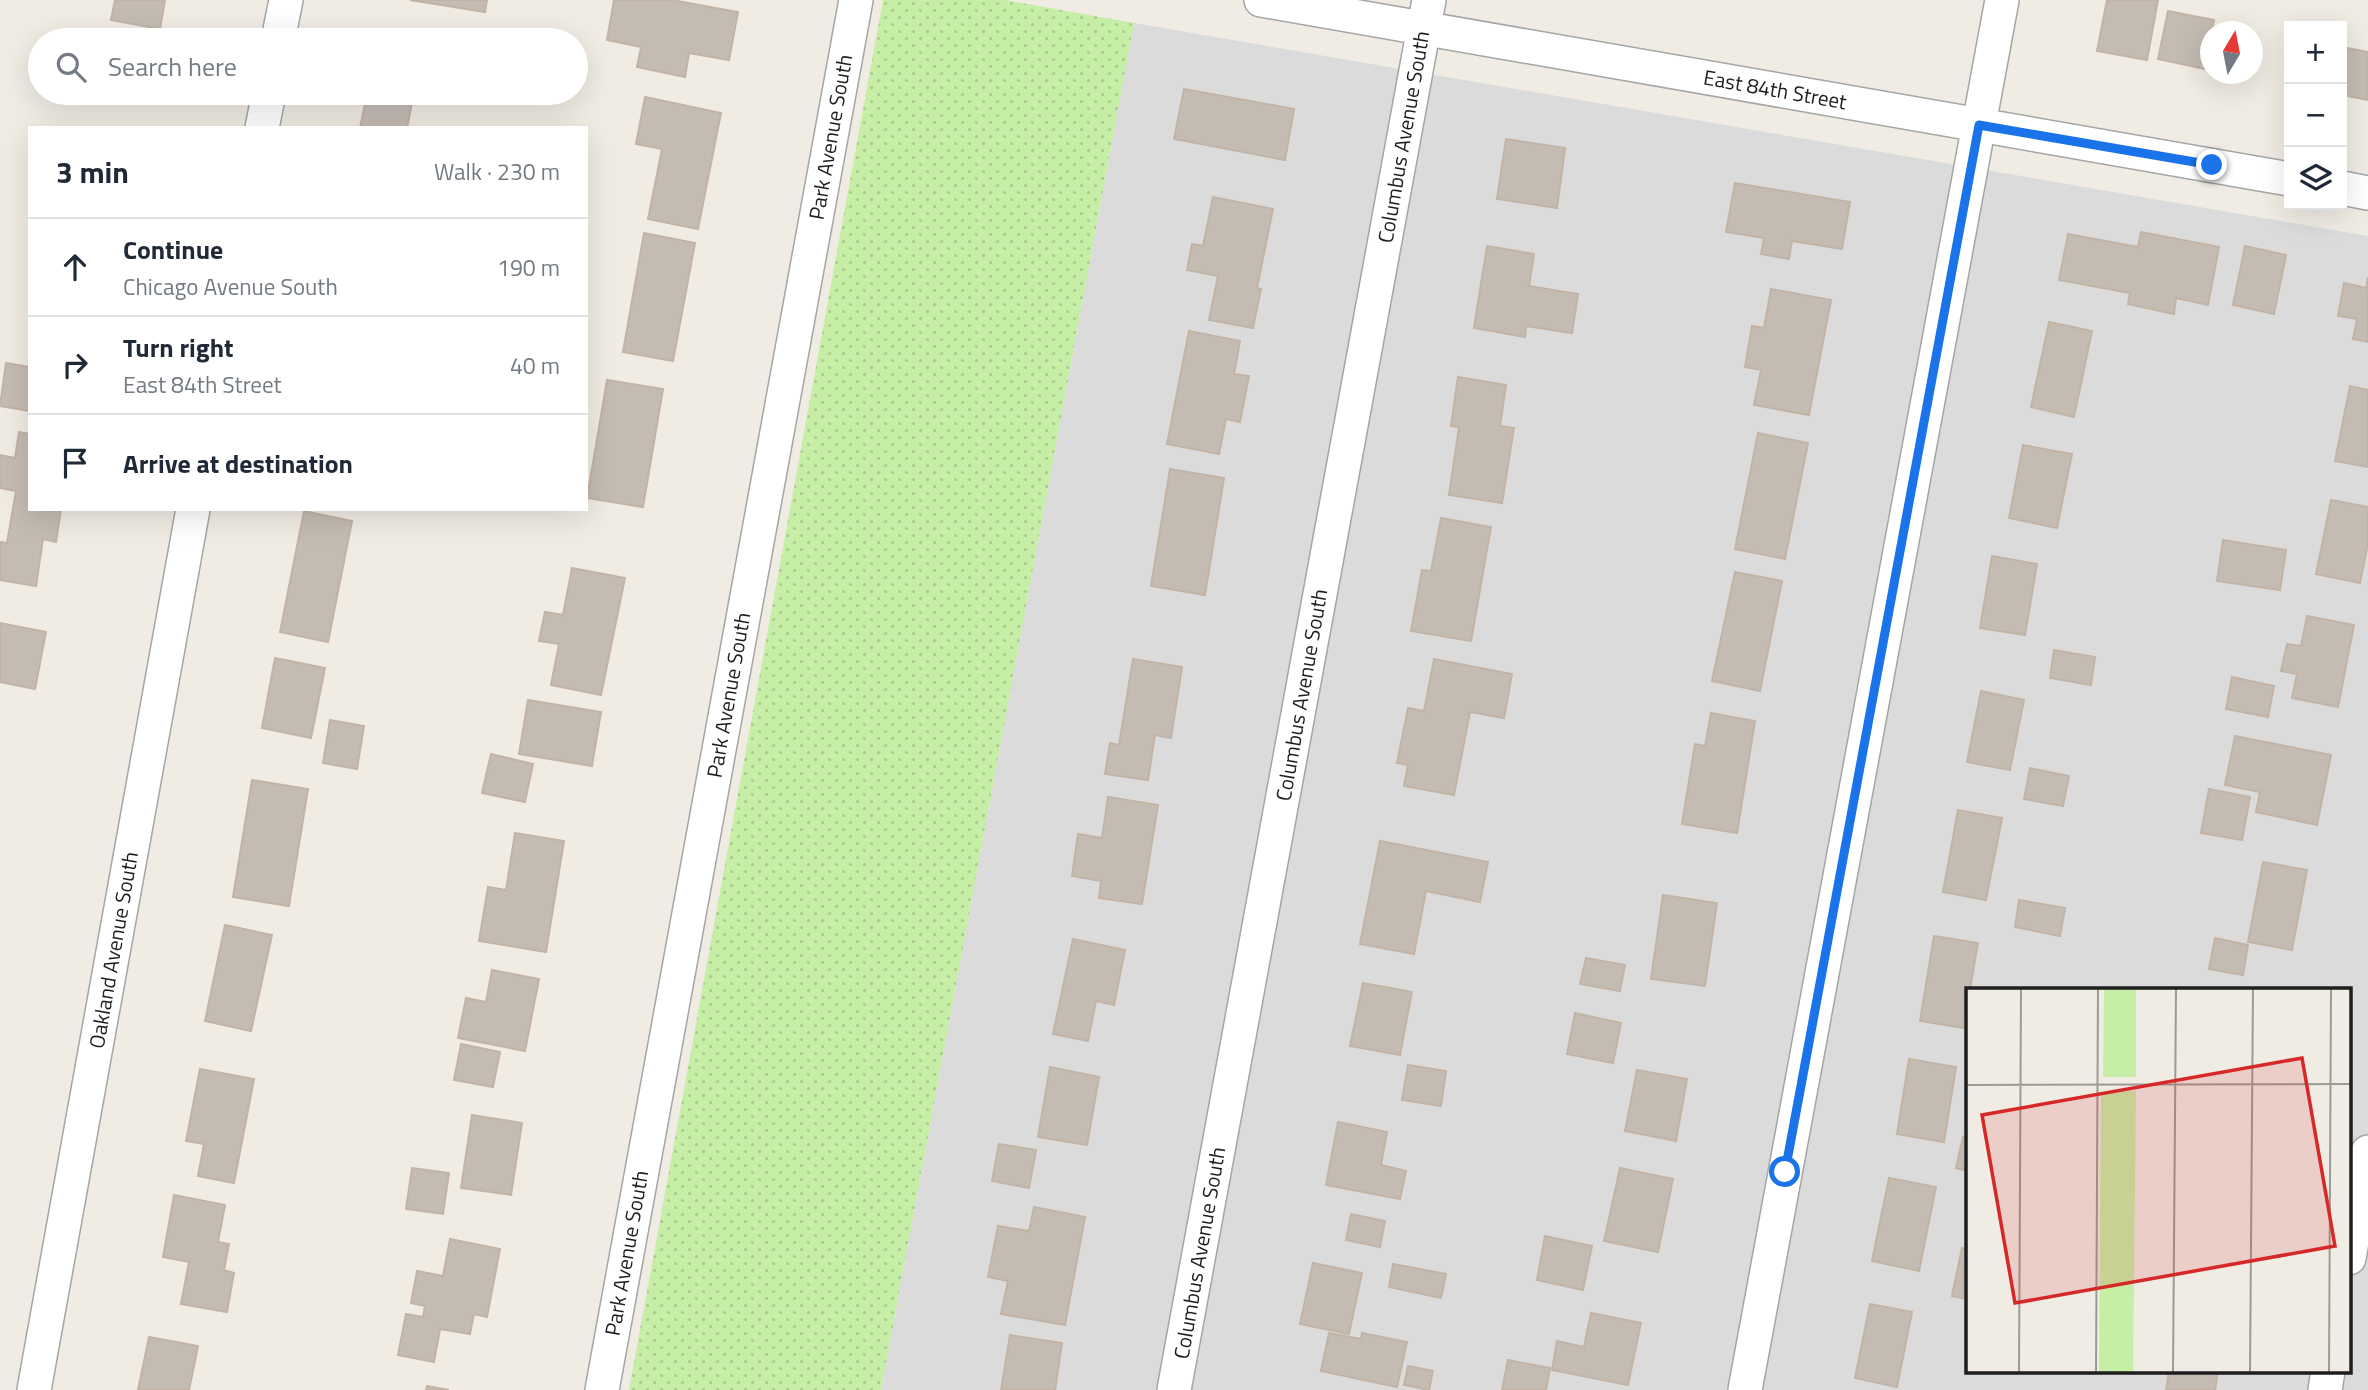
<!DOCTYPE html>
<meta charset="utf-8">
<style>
:root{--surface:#fff;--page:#f6f6f7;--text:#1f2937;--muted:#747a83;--line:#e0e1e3}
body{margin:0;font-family:"Titillium Web",sans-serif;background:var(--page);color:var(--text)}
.controls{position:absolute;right:21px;top:21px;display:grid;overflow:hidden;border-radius:0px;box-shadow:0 7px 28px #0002}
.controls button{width:63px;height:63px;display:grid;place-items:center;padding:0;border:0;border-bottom:2px solid var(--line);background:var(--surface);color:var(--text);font:35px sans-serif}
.compass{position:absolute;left:2200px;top:21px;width:63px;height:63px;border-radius:50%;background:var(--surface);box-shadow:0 7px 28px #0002;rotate:10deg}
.stop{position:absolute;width:21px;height:21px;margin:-16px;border:5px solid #1a73e8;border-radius:50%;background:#fff}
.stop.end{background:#1a73e8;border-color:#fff;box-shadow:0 2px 7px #0008}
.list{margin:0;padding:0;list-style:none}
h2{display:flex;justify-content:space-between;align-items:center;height:91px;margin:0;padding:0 28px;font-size:30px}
h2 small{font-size:23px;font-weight:400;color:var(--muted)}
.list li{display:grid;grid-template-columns:46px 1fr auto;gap:21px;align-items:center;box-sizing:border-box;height:98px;padding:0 28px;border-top:2px solid var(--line)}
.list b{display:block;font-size:26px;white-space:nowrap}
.list p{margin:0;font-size:23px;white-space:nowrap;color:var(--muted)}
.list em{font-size:23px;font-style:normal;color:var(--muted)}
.icon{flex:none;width:38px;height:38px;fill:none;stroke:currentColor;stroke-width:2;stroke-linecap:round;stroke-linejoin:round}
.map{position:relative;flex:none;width:2368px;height:1390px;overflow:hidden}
.search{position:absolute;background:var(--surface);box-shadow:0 7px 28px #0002;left:28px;top:28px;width:560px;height:77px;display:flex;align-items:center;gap:18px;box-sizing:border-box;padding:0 24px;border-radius:38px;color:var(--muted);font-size:26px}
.panel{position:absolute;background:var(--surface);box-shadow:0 7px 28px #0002;left:28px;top:126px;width:560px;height:385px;border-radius:0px}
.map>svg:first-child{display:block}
.residential{fill:#dcdbdb;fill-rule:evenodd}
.grass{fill:url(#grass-dots)}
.building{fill:#c4bcb3;stroke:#c3b3a5;stroke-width:2}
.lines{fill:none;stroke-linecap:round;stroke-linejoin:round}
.minor-casing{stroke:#a5a5a5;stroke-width:36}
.minor{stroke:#fff;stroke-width:33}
.route{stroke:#1a73e8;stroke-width:9}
.labels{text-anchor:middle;stroke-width:6;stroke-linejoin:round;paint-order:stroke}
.street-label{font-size:21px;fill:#1e1e1e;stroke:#fff}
.inset-road{fill:none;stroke:#9c9a95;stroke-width:2}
.view{fill:#d62828;fill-opacity:0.15;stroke:#d62828;stroke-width:3.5}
.inset-edge{fill:none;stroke:#1e1e1e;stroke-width:3.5}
</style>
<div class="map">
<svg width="2368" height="1390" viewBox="0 0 2368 1390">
<defs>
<pattern id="grass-dots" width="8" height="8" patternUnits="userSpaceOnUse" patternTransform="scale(1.75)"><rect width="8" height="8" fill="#c7eea6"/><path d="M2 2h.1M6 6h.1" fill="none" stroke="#aacc8e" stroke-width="1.8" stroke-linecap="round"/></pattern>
</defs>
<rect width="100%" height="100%" fill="#f0ece4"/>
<path class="residential" d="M1134 23 2368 236V1390H881ZM1967 989H2349V1371H1967Z"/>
<path class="grass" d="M883 0H1004L1134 23 881 1390H629Z"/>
<path class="building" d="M115 0H165L160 29 111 20Z
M410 0H487L485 12Z
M614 0H672L738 12 729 60 689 53 685 77 637 67 641 47 607 40Z
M2107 0H2158L2147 60 2097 51Z
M2168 11 2214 20 2205 69 2158 59Z
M2342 47 2368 52V100L2342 95Z
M1184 89 1294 109 1285 160 1174 139Z
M93 93H129L128 99Z
M367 93H414L407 128H360Z
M439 93H474L473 99Z
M645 97 721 113 698 229 648 219 662 149 636 144Z
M1506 139 1565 148 1557 208 1497 199Z
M1735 183 1850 202 1842 249 1792 241 1789 259 1761 254 1764 238 1726 232Z
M1213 197 1273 209 1257 288 1261 289 1253 328 1209 320 1218 276 1187 270 1192 244 1203 246Z
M2141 232 2219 247 2208 305 2176 298 2174 314 2128 304 2130 293 2059 280 2068 234 2138 247Z
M644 233 695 243 673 361 623 352Z
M1487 246 1534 254 1529 286 1578 294 1572 333 1526 326 1525 337 1474 328Z
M2245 246 2286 255 2274 314 2233 305Z
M2368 277V342L2353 339 2357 319 2338 316 2344 283 2366 288Z
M1771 289 1831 300 1809 415 1754 405 1761 370 1745 367 1752 326 1764 328Z
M2049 322 2092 331 2074 417 2031 407Z
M1189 331 1240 341 1234 374 1249 376 1240 422 1226 419 1219 454 1167 444Z
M6 363 30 367V411L0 406Z
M1458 377 1506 385 1500 426 1514 428 1502 503 1449 495 1459 427 1451 426Z
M607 380 663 389 643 507 587 498Z
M2350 386 2368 390V467L2335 461Z
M19 432 30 434V509H61L56 542 43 539 36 586 0 580V542L7 543 16 491 0 488V455L15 458Z
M1758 433 1808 443 1785 559 1735 549Z
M2023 445 2072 454 2057 528 2009 518Z
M1170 469 1224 478 1205 595 1151 586Z
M2331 500 2368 507V543L2360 583 2316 574Z
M304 511 352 521 328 642 280 632Z
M1441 518 1491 527 1471 641 1411 631 1422 570 1431 571Z
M2223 540 2286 550 2280 590 2217 581Z
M1992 556 2037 564 2025 635 1980 628Z
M572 568 625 578 601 695 551 685 559 644 539 641 545 612 563 615Z
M1735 572 1782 581 1760 691 1712 681Z
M2307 616 2354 625 2338 707 2292 698 2297 674 2281 671 2287 644 2301 646Z
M0 623 46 632 35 689 0 682Z
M2054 650 2095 657 2091 685 2050 678Z
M275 658 325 668 311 738 262 728Z
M1133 659 1182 667 1171 738 1155 735 1148 780 1105 774 1110 743 1119 745Z
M1434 659 1512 674 1504 718 1470 712 1454 795 1404 786 1408 765 1397 763 1408 708 1424 711Z
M2232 677 2274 686 2268 717 2226 709Z
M1981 691 2024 700 2010 770 1967 762Z
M528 700 601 712 592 766 519 754Z
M1711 713 1755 721 1737 833 1682 824 1695 744 1705 746Z
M330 720 364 726 357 769 323 763Z
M2235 736 2331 755 2317 825 2256 812 2260 792 2225 785Z
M491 754 533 764 525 802 482 793Z
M2030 768 2069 776 2063 806 2024 799Z
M252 780 308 789 289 906 233 897Z
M2209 789 2250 797 2242 840 2201 833Z
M1108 797 1158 805 1142 904 1099 898 1101 881 1072 876 1078 834 1102 838Z
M1958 810 2002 818 1986 900 1943 892Z
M515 833 564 841 546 952 479 941 488 887 506 890Z
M1380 841 1488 862 1480 902 1426 891 1414 954 1360 944Z
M2263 862 2307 870 2292 950 2248 942Z
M1663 895 1717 903 1705 986 1651 979Z
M2019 900 2065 908 2060 936 2015 927Z
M225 925 272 935 251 1031 205 1021Z
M1934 936 1978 943 1970 989H1967L1964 1028 1920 1021Z
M2215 938 2248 945 2243 975 2209 969Z
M1073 939 1125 950 1114 1005 1096 1001 1088 1041 1053 1034Z
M1586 958 1625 965 1620 991 1580 984Z
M492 970 539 979 525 1051 458 1038 466 998 486 1002Z
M1363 983 1412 992 1400 1055 1350 1046Z
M1575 1013 1621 1023 1613 1063 1567 1054Z
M461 1044 500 1052 493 1087 454 1080Z
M1909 1059 1956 1067 1944 1142 1897 1134Z
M1408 1065 1446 1071 1441 1106 1402 1100Z
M1050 1067 1099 1077 1087 1145 1038 1137Z
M200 1069 254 1079 234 1183 198 1176 204 1144 186 1141Z
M1637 1070 1687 1079 1676 1141 1625 1131Z
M472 1115 522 1123 511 1195 461 1188Z
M1338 1122 1387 1132 1381 1165 1406 1171 1400 1199 1326 1185Z
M1963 1137 1967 1138V1171L1956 1168Z
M999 1144 1036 1150 1029 1188 992 1181Z
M412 1168 449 1173 443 1214 406 1209Z
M1620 1168 1673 1179 1658 1252 1604 1241Z
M1889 1178 1936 1187 1919 1271 1872 1261Z
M174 1195 225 1205 218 1242 229 1244 224 1270 234 1273 227 1312 181 1304 189 1262 163 1257Z
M1034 1207 1085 1217 1065 1325 1001 1314 1008 1281 988 1277 998 1226 1029 1231Z
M1351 1214 1385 1221 1380 1247 1346 1240Z
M1545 1236 1592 1246 1583 1290 1537 1280Z
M450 1239 500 1249 487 1317 474 1314 470 1334 440 1329 434 1362 398 1355 406 1314 423 1317 425 1306 411 1303 417 1271 443 1276Z
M1962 1248 1967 1249V1299L1952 1296Z
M1313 1263 1362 1273 1349 1334 1300 1324Z
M1393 1264 1446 1274 1441 1298 1389 1287Z
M1870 1304 1912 1312 1897 1387 1855 1378Z
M1591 1313 1641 1323 1628 1385 1552 1370 1557 1341 1584 1347Z
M1329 1333 1361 1339 1362 1333 1407 1342 1397 1387 1321 1371Z
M1010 1335 1062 1343 1055 1390H1001Z
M149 1337 198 1346 189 1390H138Z
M1508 1360 1550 1368 1546 1390H1502Z
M1408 1366 1433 1371 1429 1390 1404 1385Z
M2169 1371H2218L2215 1390H2166Z
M427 1386 449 1390H426Z"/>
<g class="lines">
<g class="minor-casing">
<path id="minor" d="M1261 0 2289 179
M278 40 286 0
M262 128 269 93
M2342 188 2368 193
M2349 1258 2368 1152
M34 1390 193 509
M602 1390 856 0
M1174 1390 1429 0
M1745 1390 2002 0
M2325 1390 2328 1371"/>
</g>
<use href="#minor" class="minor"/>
</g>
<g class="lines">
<path class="route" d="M1785 1172 1979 125 2212 165"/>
</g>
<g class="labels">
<g class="street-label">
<text transform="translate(1775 90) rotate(10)" y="7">East 84th Street</text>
<text transform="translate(831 137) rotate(-80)" y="7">Park Avenue South</text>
<text transform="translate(1404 137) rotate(-80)" y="7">Columbus Avenue South</text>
<text transform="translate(729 695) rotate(-80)" y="7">Park Avenue South</text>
<text transform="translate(1302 695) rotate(-80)" y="7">Columbus Avenue South</text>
<text transform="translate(114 950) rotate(-80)" y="7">Oakland Avenue South</text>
<text transform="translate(627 1253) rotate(-80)" y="7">Park Avenue South</text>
<text transform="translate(1200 1253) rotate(-80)" y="7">Columbus Avenue South</text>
</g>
</g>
<g transform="translate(1966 988)">
<rect width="385" height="385" fill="#f0ece4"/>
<path d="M138 0H170V89H137ZM170 103 167 385H133L135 104Z" fill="#c7eea6"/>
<path class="inset-road" d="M0 97 385 96M53 385 55 0M130 385 132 0M207 385 210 0M284 385 287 0M363 385 365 0"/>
<path class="view" d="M336 70 369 258 49 315 16 127Z"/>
<rect width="385" height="385" class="inset-edge"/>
</g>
</svg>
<div class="controls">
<button>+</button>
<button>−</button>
<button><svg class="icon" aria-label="layers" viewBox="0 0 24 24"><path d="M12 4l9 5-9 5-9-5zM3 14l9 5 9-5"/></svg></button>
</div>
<svg class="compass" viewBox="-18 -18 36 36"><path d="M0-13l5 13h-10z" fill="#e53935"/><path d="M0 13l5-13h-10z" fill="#747a83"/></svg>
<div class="stop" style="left:1785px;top:1172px"></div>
<div class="stop end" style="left:2212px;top:165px"></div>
<div class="search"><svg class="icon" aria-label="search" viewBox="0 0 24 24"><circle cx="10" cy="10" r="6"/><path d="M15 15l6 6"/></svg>Search here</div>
<section class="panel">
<h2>3 min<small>Walk · 230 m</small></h2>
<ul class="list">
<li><svg class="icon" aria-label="ahead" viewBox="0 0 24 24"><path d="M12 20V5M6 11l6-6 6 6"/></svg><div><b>Continue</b><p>Chicago Avenue South</p></div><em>190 m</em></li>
<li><svg class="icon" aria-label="right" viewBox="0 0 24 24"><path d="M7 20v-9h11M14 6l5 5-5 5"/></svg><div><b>Turn right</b><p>East 84th Street</p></div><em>40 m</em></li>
<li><svg class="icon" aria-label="arrive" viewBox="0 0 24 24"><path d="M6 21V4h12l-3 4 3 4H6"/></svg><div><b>Arrive at destination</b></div></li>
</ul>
</section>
</div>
